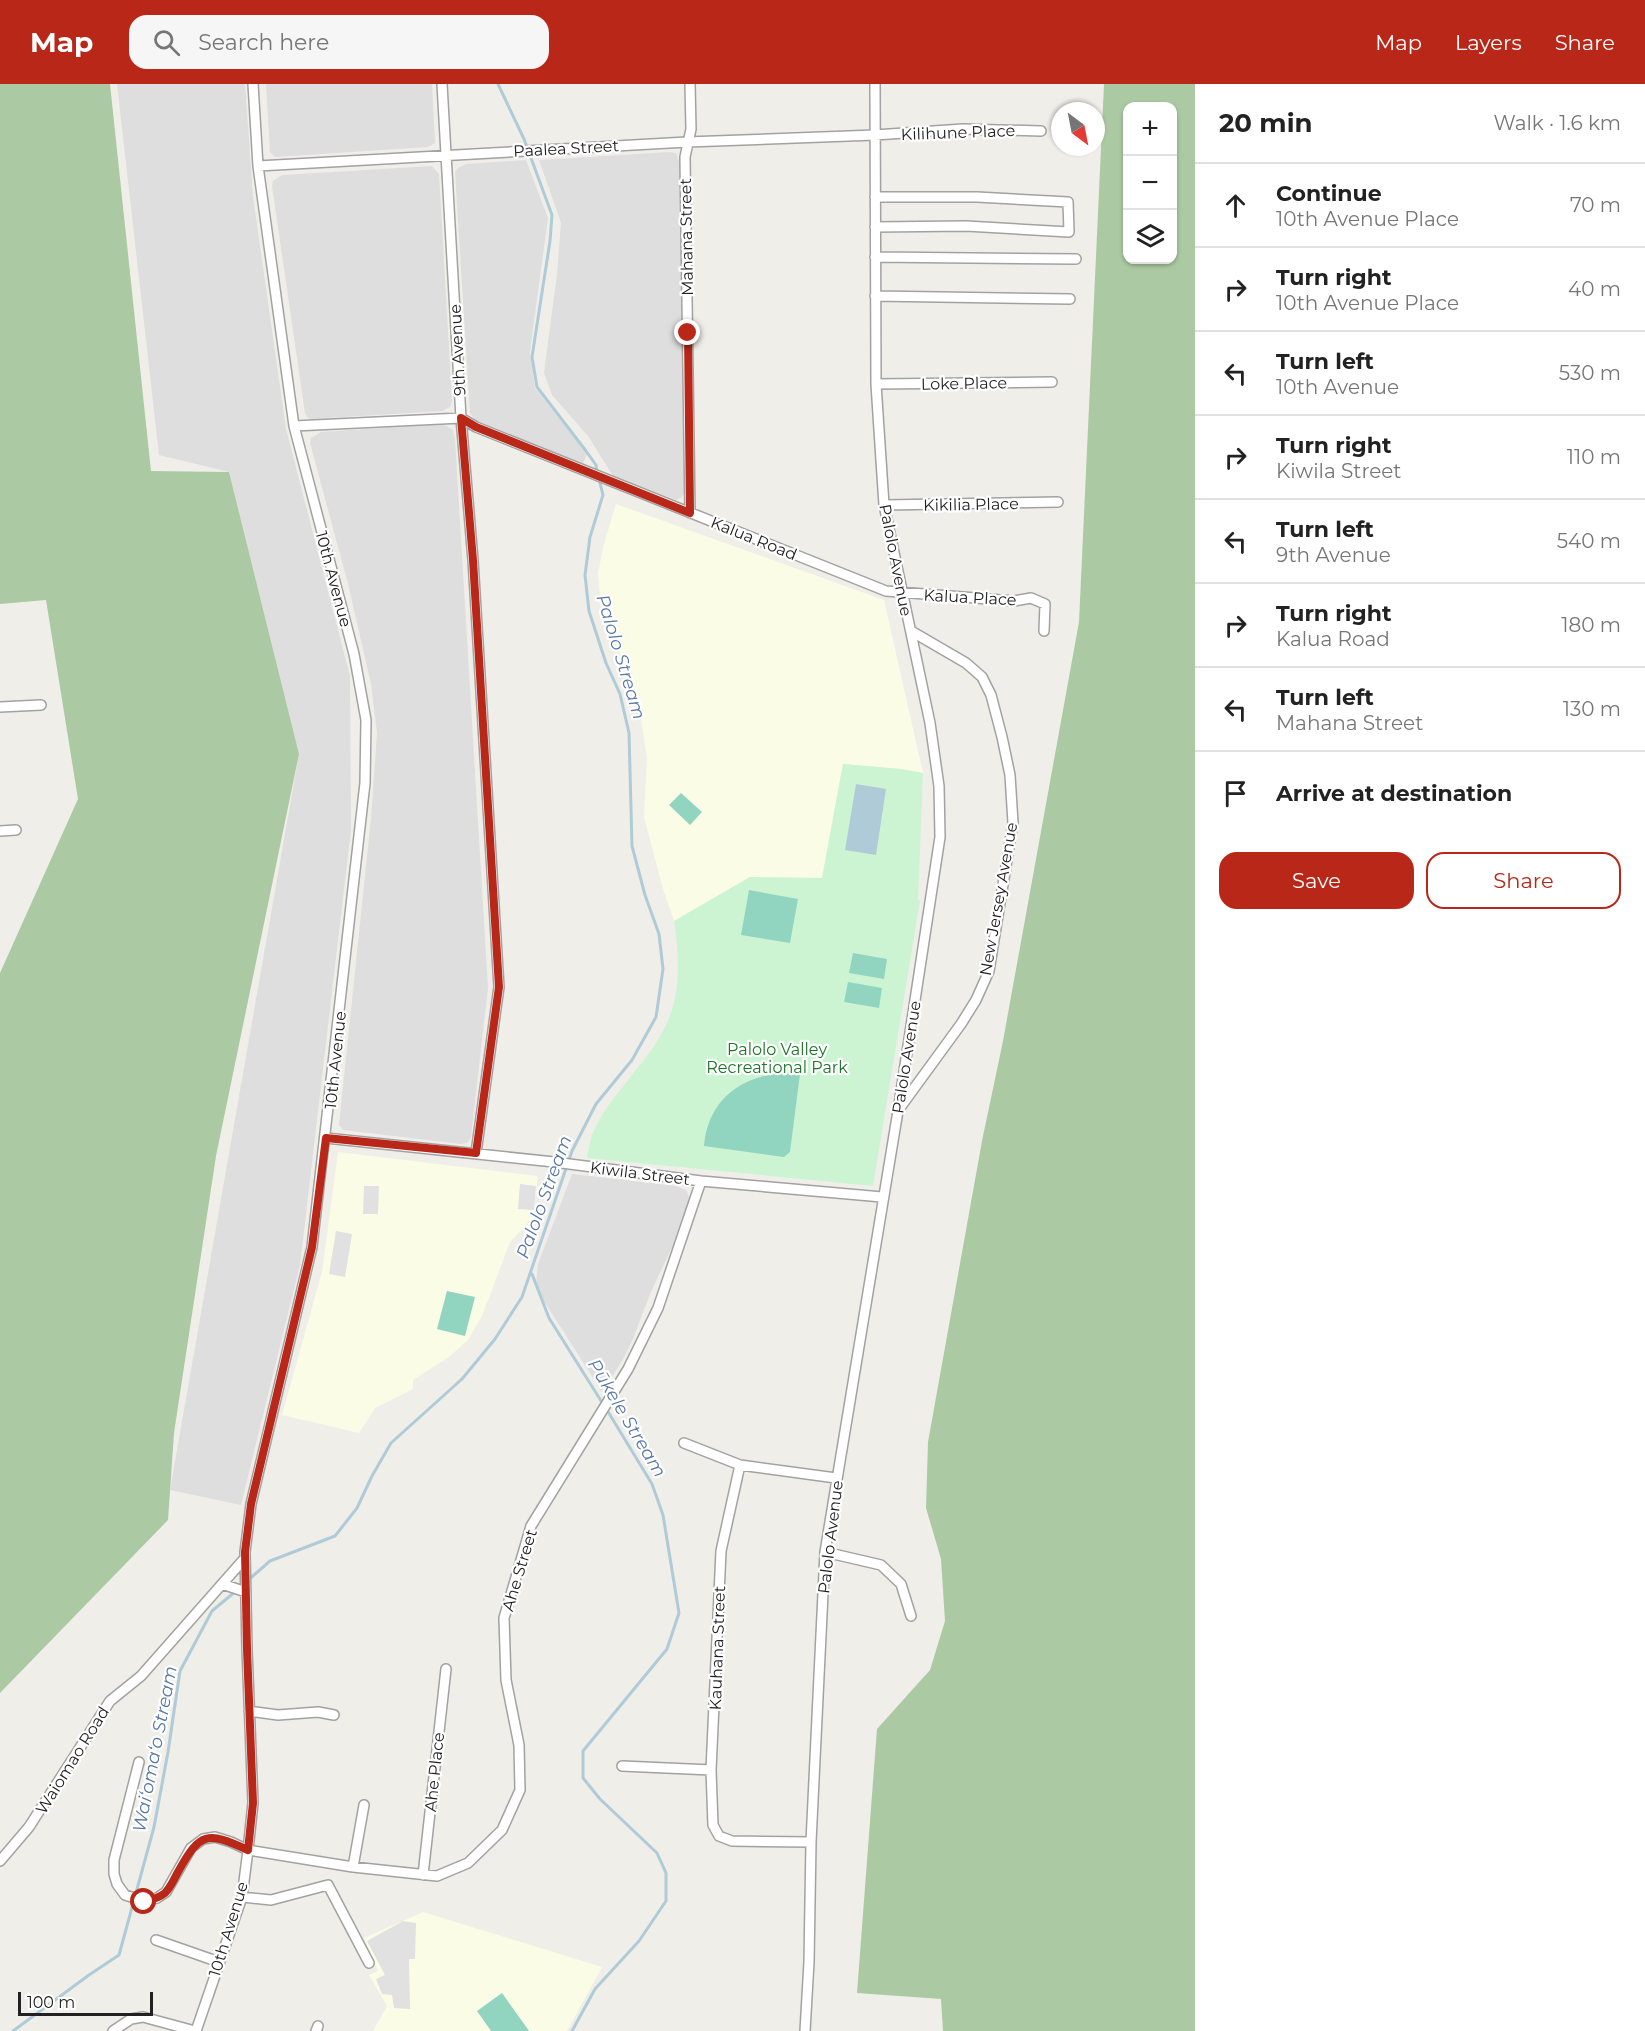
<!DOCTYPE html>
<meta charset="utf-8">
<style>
:root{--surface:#fff;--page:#f6f6f6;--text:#222;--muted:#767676;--line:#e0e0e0;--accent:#b92719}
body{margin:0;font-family:Montserrat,sans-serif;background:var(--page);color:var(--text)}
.controls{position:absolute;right:18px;top:18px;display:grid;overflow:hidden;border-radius:12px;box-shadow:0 2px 4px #0004}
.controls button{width:54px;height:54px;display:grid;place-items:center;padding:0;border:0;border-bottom:2px solid var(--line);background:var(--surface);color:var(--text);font:30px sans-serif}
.compass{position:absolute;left:1051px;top:18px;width:54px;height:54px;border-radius:50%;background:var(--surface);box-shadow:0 2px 4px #0004;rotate:148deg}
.scale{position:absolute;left:18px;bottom:15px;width:135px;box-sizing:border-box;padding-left:6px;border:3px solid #212121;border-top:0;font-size:16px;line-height:21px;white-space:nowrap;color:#212121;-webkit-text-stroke:4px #fff;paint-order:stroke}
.stop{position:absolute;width:18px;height:18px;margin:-14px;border:4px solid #b92719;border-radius:50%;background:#fff}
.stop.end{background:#b92719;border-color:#fff;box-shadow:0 2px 6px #0008}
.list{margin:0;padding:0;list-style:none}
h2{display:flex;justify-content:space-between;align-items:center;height:78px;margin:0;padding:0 24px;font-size:26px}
h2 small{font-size:20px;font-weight:400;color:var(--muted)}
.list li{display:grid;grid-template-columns:39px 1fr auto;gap:18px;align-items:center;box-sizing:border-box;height:84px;padding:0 24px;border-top:2px solid var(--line)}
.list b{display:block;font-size:22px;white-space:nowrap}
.list p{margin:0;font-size:20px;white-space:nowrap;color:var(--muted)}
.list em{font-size:20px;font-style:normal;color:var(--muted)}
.actions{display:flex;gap:12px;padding:18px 24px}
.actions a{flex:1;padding:14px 0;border:2px solid var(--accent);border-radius:18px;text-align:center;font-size:21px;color:var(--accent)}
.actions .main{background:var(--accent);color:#fff}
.icon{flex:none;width:33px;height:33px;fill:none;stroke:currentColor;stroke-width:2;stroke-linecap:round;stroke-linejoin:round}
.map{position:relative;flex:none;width:1195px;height:1947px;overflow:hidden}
header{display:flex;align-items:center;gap:36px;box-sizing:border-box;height:84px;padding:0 30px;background:var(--accent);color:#fff}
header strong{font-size:28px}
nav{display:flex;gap:33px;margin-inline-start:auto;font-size:21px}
.search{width:420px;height:54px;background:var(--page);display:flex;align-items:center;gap:15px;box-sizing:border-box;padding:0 21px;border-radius:18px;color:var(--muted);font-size:22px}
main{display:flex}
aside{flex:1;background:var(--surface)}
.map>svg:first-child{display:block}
.residential{fill:#dfdede}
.education{fill:#fafce6}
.forest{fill:#abcaa3;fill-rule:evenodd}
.park{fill:#ccf4d3}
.pitch{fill:#91d5c1}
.parking{fill:#e1e1e1}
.water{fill:#afcbd8}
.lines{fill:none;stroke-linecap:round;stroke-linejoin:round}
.stream{stroke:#afcbd8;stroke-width:3}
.minor-casing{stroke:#a2a2a2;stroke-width:12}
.minor{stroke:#fff;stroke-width:9}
.route{stroke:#b92719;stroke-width:8}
.labels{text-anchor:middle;stroke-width:4.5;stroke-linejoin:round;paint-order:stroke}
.street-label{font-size:16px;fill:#212121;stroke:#fff}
.park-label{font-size:16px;fill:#1a7429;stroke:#fff}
.water-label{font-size:18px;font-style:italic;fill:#5878a6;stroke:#fff}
</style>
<header>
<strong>Map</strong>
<div class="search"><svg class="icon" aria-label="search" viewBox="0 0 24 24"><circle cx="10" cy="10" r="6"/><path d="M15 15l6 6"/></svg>Search here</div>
<nav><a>Map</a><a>Layers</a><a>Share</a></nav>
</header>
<main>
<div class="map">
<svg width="1195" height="1947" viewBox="0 0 1195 1947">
<rect width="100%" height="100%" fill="#f0eee9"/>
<path class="residential" d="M117 0H245L253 112 286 345 350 592 351 746 300 1181 241 1421 170 1406 299 670 229 388 159 371Z
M266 0H432L435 59 428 63 275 73 270 68Z
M670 68 676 69 680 80 686 407 682 413 676 416 613 392 588 352 552 311 544 289 557 190 561 139 539 76Z
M526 76 548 134 530 267 535 304 587 370 583 380 476 337 470 329 455 88 458 84 466 80Z
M432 82 439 90 452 317 450 323 442 327 312 335 308 334 305 329 272 102 273 97 282 91Z
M443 340 453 346 455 355 488 904 471 1053 467 1059 461 1060 343 1046 339 1041 371 734 377 649 371 600 348 500 310 359 311 354 321 348Z
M572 1090 676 1102 686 1106 690 1115 682 1142 650 1210 633 1255 622 1277 602 1308 542 1214 536 1198 538 1180Z"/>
<path class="education" d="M616 420 884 516 923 689 901 685 843 680 822 794 750 793 674 837 663 805 644 733 647 674 639 622 621 571 606 542 600 512 598 489 604 460Z
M338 1068 538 1092 533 1133 510 1158 482 1232 468 1256 449 1273 413 1296V1305L375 1324 359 1349 282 1331 322 1188Z
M423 1828 602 1883 567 1947H373L387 1922 369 1891 378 1887 364 1854Z"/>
<path class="forest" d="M0 0H110L151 387 229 388 299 670 216 1072 174 1349 168 1436 0 1609V889L78 715 46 516 0 520Z
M1104 0H1195V1947H943L941 1915 857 1909 877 1645 930 1586 945 1537 941 1475 926 1424 928 1358 982 1057 1003 957 1079 538ZM1128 22H1172V176H1128Z"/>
<path class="park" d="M843 680 901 685 923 689 918 816 920 817 873 1102 587 1074C588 1066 590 1058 592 1051 609 1010 647 981 666 941 682 908 679 871 674 837L750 793 822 794Z"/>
<path class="pitch" d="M681 709 702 728 690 741 669 721Z
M749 806 798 815 790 859 741 851Z
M853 869 887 875 884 895 849 889Z
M848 898 882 904 879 924 844 918Z
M786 989 800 990 790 1068 784 1073 704 1062C708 1016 741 991 786 989Z
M447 1207 475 1213 465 1252 437 1245Z
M502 1909 527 1944 529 1947H491L477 1927Z"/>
<path class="parking" d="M520 1100 536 1102 534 1126 518 1125Z
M364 1102H379L378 1130H363Z
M336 1147 352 1150 345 1193 329 1190Z
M403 1837 416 1839 415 1875H409L410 1925 394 1924 392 1911 382 1910 376 1895 385 1891 367 1857Z"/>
<path class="water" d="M856 700 886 705 876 771 845 766Z"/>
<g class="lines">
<path class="stream" d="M498 0 524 55 552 131 550 157 532 273 537 303 586 367 596 381 597 389
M532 1190 549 1234 603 1320
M247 1497 270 1477 335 1452 357 1424 372 1392 391 1359 462 1295 495 1255 522 1213 572 1067 596 1020 632 976 656 933 663 885 659 850 645 811 632 762 629 649 620 610 606 579 589 527 585 491 590 453 603 411 599 395
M13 1947 89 1891 119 1871 154 1743 168 1668 180 1587 212 1527 236 1507
M572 1947 595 1905 639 1857 666 1817V1789L657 1769 600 1715 583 1694V1667L667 1565 679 1529 663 1431 652 1400 607 1326"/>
<g class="minor-casing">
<path id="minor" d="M442 0 461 334 473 476 499 903 476 1069
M690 0 691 45 685 73 690 429
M258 82 687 58 875 51 963 45 1041 47
M875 113H977L1068 118 1069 148 966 142 875 143
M875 173 1076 175
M875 212 1070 215
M876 300 1052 298
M294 342 461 334 476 343 886 507 1014 517 1031 514 1045 520 1044 547
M884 421 1058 418
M0 623 41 621
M0 747 16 746
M899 1025 961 940 976 916 989 887 1013 739 1010 691 1002 653 991 611 982 593 966 579 911 547
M326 1054 554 1078 701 1097 882 1113
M684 1359 740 1381
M825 1468 881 1481 901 1500 911 1532
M222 1500 246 1508
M249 1627 278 1631 318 1628 334 1631
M139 1678 114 1776V1790L117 1800 125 1811 144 1817 157 1814 166 1808 191 1764 203 1755 215 1753 231 1758 248 1766 353 1783 437 1792 468 1779 502 1746 520 1706 519 1661 506 1596 504 1534 531 1442 628 1285 658 1224 701 1097
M622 1682 711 1686
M811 1758 732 1757 719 1752 713 1741 711 1686 721 1467 740 1381 836 1394
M0 1777 29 1743 110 1617 141 1592 245 1474
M353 1783 364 1721
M423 1791 446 1585
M242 1813 271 1816 328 1801 369 1879
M156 1856 219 1878
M113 1947 131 1935 143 1933 195 1947
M196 1947 242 1813 248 1766 253 1719 247 1565 245 1468 251 1420 312 1163 365 699 366 636 354 570 294 342 258 82 253 0
M316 1947 318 1942
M805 1947 809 1878 811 1758 825 1468 898 1027 940 753 939 702 930 639 884 421 876 300 875 0"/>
</g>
<use href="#minor" class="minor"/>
</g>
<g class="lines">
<path class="route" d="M144 1818C151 1816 159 1814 165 1809 171 1803 174 1795 178 1788 200 1748 207 1747 248 1766L253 1719 247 1565 245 1468 251 1420 312 1163 326 1054 476 1069 499 903 473 476 461 334 476 343 690 429 688 249"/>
</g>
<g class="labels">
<g class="street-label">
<text transform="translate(958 48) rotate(-2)" y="6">Kilihune Place</text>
<text transform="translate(566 64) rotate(-3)" y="6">Paalea Street</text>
<text transform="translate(686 153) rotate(-91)" y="6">Mahana Street</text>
<text transform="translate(457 266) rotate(-93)" y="6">9th Avenue</text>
<text transform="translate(964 299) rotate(-1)" y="6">Loke Place</text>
<text transform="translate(971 420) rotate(-1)" y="6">Kikilia Place</text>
<text transform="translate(754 454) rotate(22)" y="6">Kalua Road</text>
<text transform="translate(896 476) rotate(79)" y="6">Palolo Avenue</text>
<text transform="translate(334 495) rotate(75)" y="6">10th Avenue</text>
<text transform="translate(970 513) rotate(3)" y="6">Kalua Place</text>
<text transform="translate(998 815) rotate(-80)" y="6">New Jersey Avenue</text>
<text transform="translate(906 973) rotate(-81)" y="6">Palolo Avenue</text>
<text transform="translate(335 976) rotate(-84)" y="6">10th Avenue</text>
<text transform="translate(640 1089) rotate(7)" y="6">Kiwila Street</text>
<text transform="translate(830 1453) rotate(-83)" y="6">Palolo Avenue</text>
<text transform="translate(519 1486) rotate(-73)" y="6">Ahe Street</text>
<text transform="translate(717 1564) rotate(-88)" y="6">Kauhana Street</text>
<text transform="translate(72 1676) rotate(-58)" y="6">Waiomao Road</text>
<text transform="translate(434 1688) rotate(-84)" y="6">Ahe Place</text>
<text transform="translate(228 1845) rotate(-73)" y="6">10th Avenue</text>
</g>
<g class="park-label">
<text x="777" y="971">Palolo Valley<tspan x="777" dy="18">Recreational Park</tspan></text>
</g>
<g class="water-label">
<text transform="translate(621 573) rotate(73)" y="6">Palolo Stream</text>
<text transform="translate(544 1113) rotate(-70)" y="6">Palolo Stream</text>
<text transform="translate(627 1334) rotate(59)" y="6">Pūkele Stream</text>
<text transform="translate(155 1665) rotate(-79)" y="6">Waiʻomaʻo Stream</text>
</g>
</g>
</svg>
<div class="controls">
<button>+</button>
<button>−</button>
<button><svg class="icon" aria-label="layers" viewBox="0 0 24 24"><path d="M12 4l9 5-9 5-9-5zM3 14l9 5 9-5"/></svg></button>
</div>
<svg class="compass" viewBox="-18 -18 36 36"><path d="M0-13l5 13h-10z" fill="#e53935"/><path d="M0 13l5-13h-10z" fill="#767676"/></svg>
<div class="scale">100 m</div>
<div class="stop" style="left:144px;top:1818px"></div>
<div class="stop end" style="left:688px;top:249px"></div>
</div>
<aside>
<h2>20 min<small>Walk · 1.6 km</small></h2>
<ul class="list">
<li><svg class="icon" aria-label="ahead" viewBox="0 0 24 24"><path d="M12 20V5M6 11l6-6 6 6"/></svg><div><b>Continue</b><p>10th Avenue Place</p></div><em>70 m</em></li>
<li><svg class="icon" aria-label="right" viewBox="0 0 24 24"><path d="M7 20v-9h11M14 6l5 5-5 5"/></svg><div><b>Turn right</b><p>10th Avenue Place</p></div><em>40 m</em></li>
<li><svg class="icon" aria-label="left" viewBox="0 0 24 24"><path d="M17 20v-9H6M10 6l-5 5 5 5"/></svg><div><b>Turn left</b><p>10th Avenue</p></div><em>530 m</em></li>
<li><svg class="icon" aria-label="right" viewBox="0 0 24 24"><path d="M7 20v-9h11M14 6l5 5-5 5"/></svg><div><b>Turn right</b><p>Kiwila Street</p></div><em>110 m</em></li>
<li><svg class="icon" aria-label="left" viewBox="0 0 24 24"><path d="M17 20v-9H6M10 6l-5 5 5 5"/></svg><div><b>Turn left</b><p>9th Avenue</p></div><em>540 m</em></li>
<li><svg class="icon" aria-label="right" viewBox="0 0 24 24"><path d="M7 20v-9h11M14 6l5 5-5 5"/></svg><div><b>Turn right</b><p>Kalua Road</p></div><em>180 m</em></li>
<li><svg class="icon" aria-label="left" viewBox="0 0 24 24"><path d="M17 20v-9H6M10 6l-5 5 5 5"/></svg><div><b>Turn left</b><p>Mahana Street</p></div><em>130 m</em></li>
<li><svg class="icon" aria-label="arrive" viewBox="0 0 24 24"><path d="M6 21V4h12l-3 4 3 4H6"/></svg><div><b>Arrive at destination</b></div></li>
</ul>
<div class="actions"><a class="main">Save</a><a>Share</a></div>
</aside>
</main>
